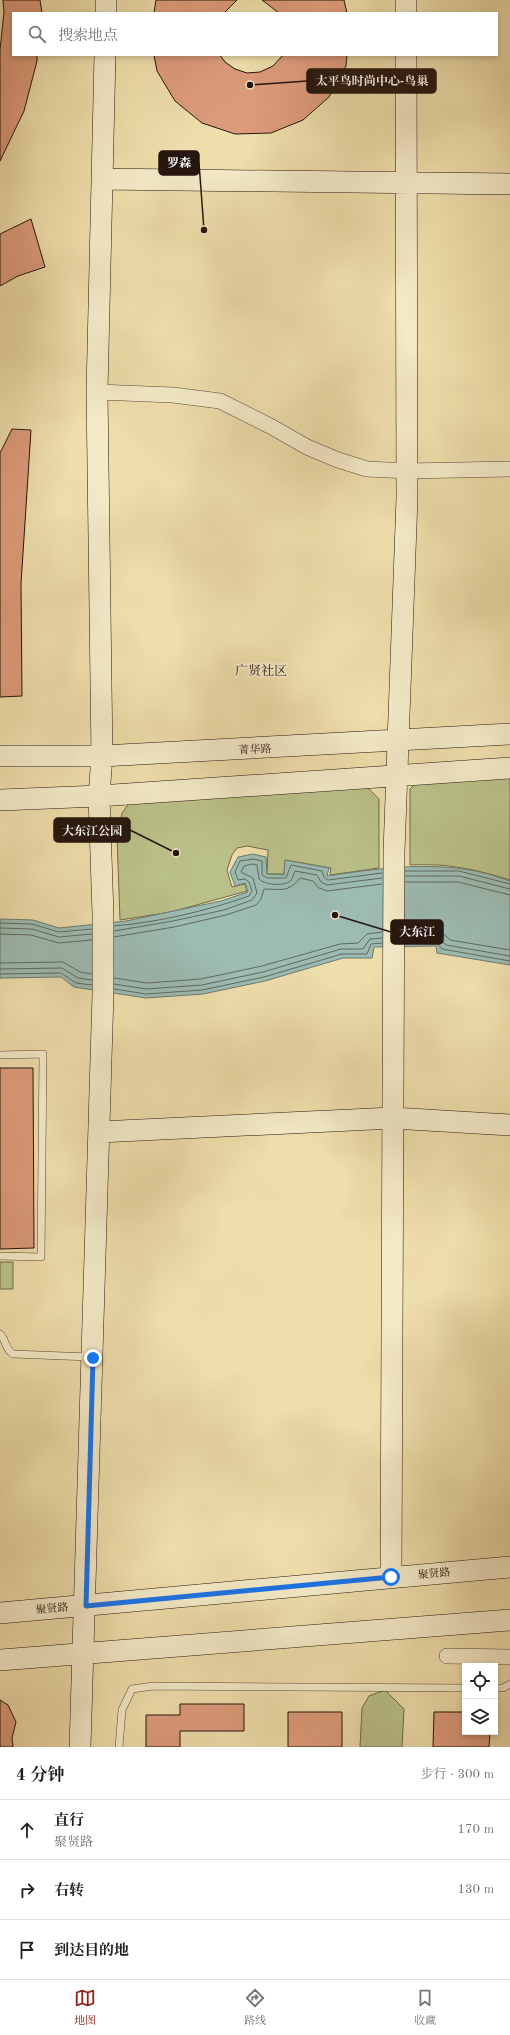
<!DOCTYPE html>
<html lang="zh">
<meta charset="utf-8">
<style>
:root{--surface:#fff;--page:#f2f2f2;--text:#222;--muted:#767676;--line:#e0e0e0;--accent:#8f2418}
body{margin:0;font-family:"Old Standard TT","Noto Serif SC",serif;background:var(--page);color:var(--text)}
.controls{position:absolute;right:12px;bottom:12px;display:grid;overflow:hidden;border-radius:0px;box-shadow:0 2px 6px #0003}
.controls button{width:36px;height:36px;display:grid;place-items:center;padding:0;border:0;border-bottom:1px solid var(--line);background:var(--surface);color:var(--text);font:20px sans-serif}
.stop{position:absolute;width:12px;height:12px;margin:-9px;border:3px solid #1a73e8;border-radius:50%;background:#fff}
.stop.end{background:#1a73e8;border-color:#fff;box-shadow:0 1px 4px #0008}
.list{margin:0;padding:0;list-style:none}
h2{display:flex;justify-content:space-between;align-items:center;height:52px;margin:0;padding:0 16px;font-size:17px}
h2 small{font-size:13px;font-weight:400;color:var(--muted)}
.list li{display:grid;grid-template-columns:26px 1fr auto;gap:12px;align-items:center;box-sizing:border-box;height:60px;padding:0 16px;border-top:1px solid var(--line)}
.list b{display:block;font-size:15px;white-space:nowrap}
.list p{margin:0;font-size:13px;white-space:nowrap;color:var(--muted)}
.list em{font-size:13px;font-style:normal;color:var(--muted)}
.icon{flex:none;width:22px;height:22px;fill:none;stroke:currentColor;stroke-width:2;stroke-linecap:round;stroke-linejoin:round}
.map{position:relative;flex:none;width:510px;height:1747px;overflow:hidden}
.search{position:absolute;background:var(--surface);box-shadow:0 2px 6px #0003;left:12px;right:12px;top:12px;height:44px;display:flex;align-items:center;gap:10px;box-sizing:border-box;padding:0 14px;border-radius:0px;color:var(--muted);font-size:15px}
.sheet{height:232px;background:var(--surface)}
nav{display:flex;justify-content:space-around;align-items:center;box-sizing:border-box;height:56px;border-top:1px solid var(--line);background:var(--surface);font-size:11px;color:var(--muted)}
nav a{display:grid;justify-items:center;gap:2px}
nav .on{color:var(--accent)}
.map>svg:first-child{display:block}
.green{fill:#bac188;stroke:#706b4a}
.water{fill:#9cbbb2;stroke:#6c7970}
.lines{fill:none;stroke-linecap:round;stroke-linejoin:round}
.shore{stroke:#606860;stroke-width:1}
.building{fill:#dc9b7b;stroke:#25150d}
.lane-casing{stroke:#574734;stroke-width:8}
.street-casing{stroke:#574734;stroke-width:16}
.secondary-casing{stroke:#25150d;stroke-width:22}
.lane{stroke:#f4eac8;stroke-width:7}
.street{stroke:#f4eac8;stroke-width:15}
.secondary{stroke:#f4eac8;stroke-width:21}
.route{stroke:#1a73e8;stroke-width:5}
.labels{text-anchor:middle;stroke-width:4;stroke-linejoin:round;paint-order:stroke}
.street-label{font-size:11px;fill:#25150d;stroke:#f4eac8}
.quarter-label{font-size:13px;fill:#25150d;stroke:#f4eac8}
.leader{fill:none;stroke:#25150d;stroke-width:1.5}
.callout-dot{fill:#25150d;stroke:#f4eac8;stroke-width:1.5}
.callout{fill:#25150d;stroke:#25150d;stroke-width:1.5}
.callout-label{font-size:12px;text-anchor:middle;font-weight:bold;fill:#fff}
</style>
<div class="map">
<svg width="510" height="1747" viewBox="0 0 510 1747">
<rect width="100%" height="100%" fill="#eedeab"/>
<filter id="stains"><feTurbulence type="fractalNoise" baseFrequency=".005" numOctaves="4"/><feColorMatrix values="0 0 0 0 .2 0 0 0 0 .09 0 0 0 0 .02 0 0 0 .5 -.17"/></filter>
<radialGradient id="worn" r=".72"><stop offset=".6" stop-color="#630" stop-opacity="0"/><stop offset="1" stop-color="#630" stop-opacity=".3"/></radialGradient>
<path class="green" d="M510 772V880C475 869 447 863 410 865V789L418 781Z
M368 788 379 799V868L330 875 331 868 285 860 284 874H267L268 850 247 846 237 848 232 855 227 870 232 887 245 884 247 891 171 912 120 920 117 837 122 813 133 798Z
M0 1262H13V1289H0Z
M385 1690 404 1709 402 1747H360L362 1708 369 1696Z"/>
<path class="water" d="M253 854 266 857 267 874 284 875 285 860 329 868 327 876C388 867 451 858 510 881V965L437 953 436 946 374 947 372 958H343L265 981 203 994 146 998 74 987 61 977 0 978V919L33 920 59 928 126 921 221 901 248 892 245 883 235 886 230 872 238 857Z"/>
<g class="lines">
<path class="shore" d="M405 871H459L510 884
M405 876H459L510 889
M405 882H458L510 895
M0 923 32 924 59 932 92 929
M114 926C160 922 206 911 249 896L252 891 249 882 245 879 238 880 235 872 240 861 253 859 262 861V875L267 878H286L291 865 322 871 324 877 328 880 382 873
M0 928 32 929 59 937 92 934
M114 931 173 921 224 910 252 900 257 893 253 878 241 872 244 866 253 864 257 865 259 879C265 885 282 886 289 882 293 880 293 874 295 871L317 875 321 882 327 885 382 878
M405 932C421 931 439 927 450 940L510 950
M0 934 31 935 59 943 92 940
M114 937 174 927 226 915 256 905 261 899 264 889C281 889 288 893 300 878L313 881 319 888 327 891 382 884
M405 938C419 937 437 933 446 945L510 956
M405 943 436 942 442 949 510 961
M0 963 63 962 80 972 92 974
M0 969 62 968 78 978 92 980
M0 974 61 973 76 983 92 985
M114 978 147 983 201 979 262 966 340 944 358 943 367 934 382 932
M114 984 146 989 202 985 263 972 341 949H363L370 939 382 938
M114 989 146 994 202 990 264 977 342 954H367L371 944 382 943"/>
</g>
<path class="building" d="M3 0H40L42 13H13V55H37V61L24 111 0 161V50L4 12Z
M156 0H237L224 13H154Z
M262 0H344L347 13H279Z
M154 55H220L225 62 235 69 247 73 260 72 273 66 283 55H347L346 66 329 97 303 120 271 133 235 134 202 123 175 101 157 71Z
M31 219 45 267 18 276 0 286V234Z
M12 429 31 430 21 584 22 696 0 697V453Z
M0 1068H33L34 1248 0 1249Z
M0 1700 8 1705 16 1722 12 1738 13 1747H0Z
M180 1704H244V1731H180V1747H146V1715H180Z
M288 1712H342V1747H288Z
M434 1712H465V1732H490L489 1747H433Z"/>
<g class="lines">
<g class="lane-casing">
<path id="lane" d="M0 1055 43 1054 41 1257 0 1256
M0 1334C7 1341 4 1348 13 1354L90 1357
M495 1688H503L510 1684
M119 1747 122 1710 132 1689 153 1686 465 1688"/>
</g>
<g class="street-casing">
<path id="street" d="M97 392 173 395 220 401 272 427 307 447 338 460 367 469 408 471 510 469
M447 1656 510 1657"/>
</g>
<g class="secondary-casing">
<path id="secondary" d="M406 0V13
M106 13V0
M102 179 510 184
M0 756H102L510 734
M0 800 99 796 510 768
M99 1132 393 1118 510 1125
M391 1577 394 852 407 498 406 55
M0 1613 510 1567
M0 1660 510 1620
M80 1747 103 994V915L99 796 102 756 97 392 105 55"/>
</g>
<use href="#lane" class="lane"/>
<use href="#street" class="street"/>
<use href="#secondary" class="secondary"/>
</g>
<g class="lines">
<path class="route" d="M93 1358 86 1606 391 1577"/>
</g>
<g class="labels">
<g class="street-label">
<text transform="translate(255 749) rotate(-3)" y="4">菁华路</text>
<text transform="translate(434 1573) rotate(-5)" y="4">聚贤路</text>
<text transform="translate(52 1608) rotate(-5)" y="4">聚贤路</text>
</g>
<g class="quarter-label">
<text x="261" y="675">广贤社区</text>
</g>
</g>
<path class="leader" d="M250 85L307 81M204 230L199 163M176 853L130 830M335 915L391 932"/>
<g class="callout-dot">
<circle cx="250" cy="85" r="4"/>
<circle cx="204" cy="230" r="4"/>
<circle cx="176" cy="853" r="4"/>
<circle cx="335" cy="915" r="4"/>
</g>
<g class="callout">
<rect x="307" y="69" width="129" height="24" rx="4"/>
<rect x="159" y="151" width="40" height="24" rx="4"/>
<rect x="54" y="818" width="76" height="24" rx="4"/>
<rect x="391" y="920" width="52" height="24" rx="4"/>
</g>
<g class="callout-label">
<text x="372" y="85">太平鸟时尚中心-鸟巢</text>
<text x="179" y="167">罗森</text>
<text x="92" y="835">大东江公园</text>
<text x="417" y="936">大东江</text>
</g>
<rect width="100%" height="100%" filter="url(#stains)"/>
<rect width="100%" height="100%" fill="url(#worn)"/>
</svg>
<div class="controls">
<button><svg class="icon" aria-label="locate" viewBox="0 0 24 24"><circle cx="12" cy="12" r="6"/><path d="M12 2v4M12 18v4M2 12h4M18 12h4"/></svg></button>
<button><svg class="icon" aria-label="layers" viewBox="0 0 24 24"><path d="M12 4l9 5-9 5-9-5zM3 14l9 5 9-5"/></svg></button>
</div>
<div class="stop" style="left:391px;top:1577px"></div>
<div class="stop end" style="left:93px;top:1358px"></div>
<div class="search"><svg class="icon" aria-label="search" viewBox="0 0 24 24"><circle cx="10" cy="10" r="6"/><path d="M15 15l6 6"/></svg>搜索地点</div>
</div>
<section class="sheet">
<h2>4 分钟<small>步行 · 300 m</small></h2>
<ul class="list">
<li><svg class="icon" aria-label="ahead" viewBox="0 0 24 24"><path d="M12 20V5M6 11l6-6 6 6"/></svg><div><b>直行</b><p>聚贤路</p></div><em>170 m</em></li>
<li><svg class="icon" aria-label="right" viewBox="0 0 24 24"><path d="M7 20v-9h11M14 6l5 5-5 5"/></svg><div><b>右转</b></div><em>130 m</em></li>
<li><svg class="icon" aria-label="arrive" viewBox="0 0 24 24"><path d="M6 21V4h12l-3 4 3 4H6"/></svg><div><b>到达目的地</b></div></li>
</ul>
</section>
<nav>
<a class="on"><svg class="icon" aria-label="map" viewBox="0 0 24 24"><path d="M3 6l6-2 6 2 6-2v14l-6 2-6-2-6 2zM9 4v14M15 6v14"/></svg>地图</a>
<a><svg class="icon" aria-label="directions" viewBox="0 0 24 24"><path d="M12 3l9 9-9 9-9-9zM9 14v-3h6M13 9l2 2-2 2"/></svg>路线</a>
<a><svg class="icon" aria-label="saved" viewBox="0 0 24 24"><path d="M7 4h10v16l-5-4-5 4z"/></svg>收藏</a>
</nav>
